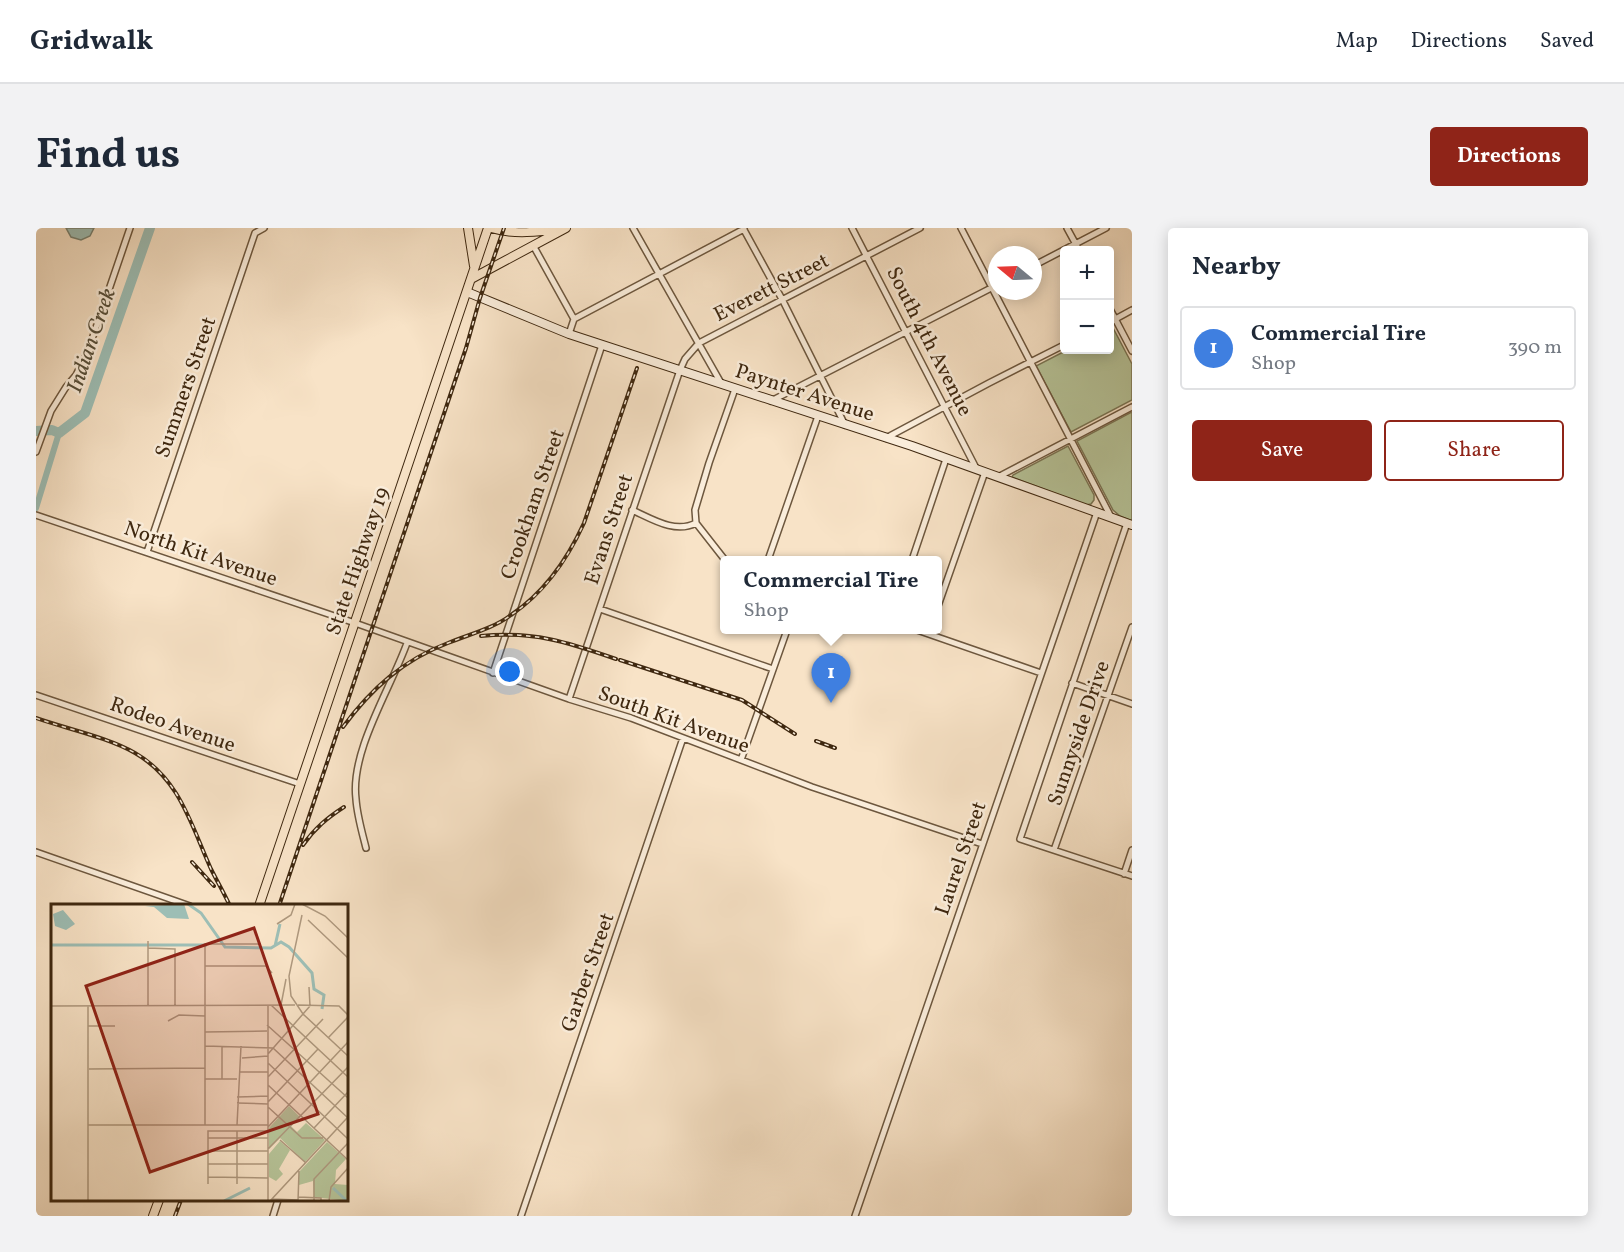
<!DOCTYPE html>
<meta charset="utf-8">
<style>
:root{--surface:#fff;--page:#f2f2f3;--text:#1f2937;--muted:#747a83;--line:#e0e1e3;--accent:#8f2418}
body{margin:0;font-family:Vollkorn,serif;background:var(--page);color:var(--text)}
.controls{position:absolute;right:18px;top:18px;display:grid;overflow:hidden;border-radius:6px;box-shadow:0 3px 15px #0003}
.controls button{width:54px;height:54px;display:grid;place-items:center;padding:0;border:0;border-bottom:2px solid var(--line);background:var(--surface);color:var(--text);font:30px sans-serif}
.compass{position:absolute;left:952px;top:18px;width:54px;height:54px;border-radius:50%;background:var(--surface);box-shadow:0 3px 15px #0003;rotate:289deg}
.you{position:absolute;left:474px;top:444px;width:21px;height:21px;margin:-15px;border:4px solid #fff;border-radius:50%;background:#1a73e8;box-shadow:0 0 0 9px #1a73e833}
.badge{display:grid;place-items:center;width:39px;height:39px;border-radius:50%;background:var(--accent);color:#fff;font-size:20px;font-weight:700}
.pin{position:absolute;translate:-50% -50px;filter:drop-shadow(0 2px 3px #0008)}
.pin::after{content:'';position:absolute;top:32px;width:21px;height:18px;background:inherit;clip-path:polygon(0 0,100% 0,50% 100%)}
.popup{position:absolute;left:684px;top:328px;width:222px;height:78px;box-sizing:border-box;display:grid;place-content:center;border-radius:6px;background:var(--surface);filter:drop-shadow(0 2px 4px #0005);font-size:20px;white-space:nowrap;color:var(--muted)}
.popup b{font-size:22px;color:var(--text)}
.popup::after{content:'';position:absolute;left:50%;top:100%;margin-left:-12px;border:12px solid transparent;border-top-color:var(--surface)}
.list{margin:0;padding:0;list-style:none}
h2{display:flex;justify-content:space-between;align-items:center;height:78px;margin:0;padding:0 24px;font-size:26px}
h2 small{font-size:20px;font-weight:400;color:var(--muted)}
.list li{display:grid;grid-template-columns:39px 1fr auto;gap:18px;align-items:center;box-sizing:border-box;height:84px;margin:0 12px 12px;padding:0 12px;border:2px solid var(--line);border-radius:6px}
.list b{display:block;font-size:22px;white-space:nowrap}
.list p{margin:0;font-size:20px;white-space:nowrap;color:var(--muted)}
.list em{font-size:20px;font-style:normal;color:var(--muted)}
.actions{display:flex;gap:12px;padding:18px 24px}
.actions a{flex:1;padding:14px 0;border:2px solid var(--accent);border-radius:6px;text-align:center;font-size:21px;color:var(--accent)}
.actions .main{background:var(--accent);color:#fff}
.map{position:relative;flex:none;width:1096px;height:988px;overflow:hidden;border-radius:6px}
header{display:flex;align-items:center;gap:36px;box-sizing:border-box;height:84px;padding:0 30px;background:var(--surface);border-bottom:2px solid var(--line)}
header strong{font-size:28px}
nav{display:flex;gap:33px;margin-inline-start:auto;font-size:21px}
.intro{display:flex;align-items:center;justify-content:space-between;box-sizing:border-box;height:144px;padding:0 36px}
h1{margin:0;font-size:42px}
.button{padding:15px 27px;border-radius:6px;background:var(--accent);color:#fff;font-size:21px;font-weight:700}
main{display:flex;gap:36px;padding:0 36px}
aside{flex:1;background:var(--surface);border-radius:6px;box-shadow:0 3px 15px #0003}
.map>svg:first-child{display:block}
.green{fill:#b7c59a;stroke:#7b7655;stroke-width:1.5}
.water{fill:#9dbeb5;stroke:#778273;stroke-width:1.5}
.lines{fill:none;stroke-linecap:round;stroke-linejoin:round}
.canal{stroke:#9dbeb5;stroke-width:6}
.river{stroke:#9dbeb5;stroke-width:10}
.street-casing{stroke:#6d573e;stroke-width:8}
.secondary-casing{stroke:#3f2810;stroke-width:10}
.primary-casing{stroke:#3f2810;stroke-width:10}
.street{stroke:#faeddb;stroke-width:5}
.secondary{stroke:#faeddb;stroke-width:8}
.primary{stroke:#f8e3c7;stroke-width:8}
.rail-casing{stroke:#3f2810;stroke-width:4}
.rail{stroke:#faeddb;stroke-width:1.5;stroke-dasharray:4.5;stroke-linecap:butt}
.labels{text-anchor:middle;stroke-width:5;stroke-linejoin:round;paint-order:stroke}
.street-label{font-size:21px;fill:#3f2810;stroke:#faeddb}
.water-label{font-size:22px;font-style:italic;fill:#564e39;stroke:#faeddb}
.inset-river{fill:none;stroke:#9dbeb5;stroke-width:3}
.inset-road{fill:none;stroke:#ae987e;stroke-width:1.5}
.view{fill:#8f2418;fill-opacity:0.15;stroke:#8f2418;stroke-width:3}
.inset-edge{fill:none;stroke:#3f2810;stroke-width:3}
</style>
<header>
<strong>Gridwalk</strong>
<nav><a>Map</a><a>Directions</a><a>Saved</a></nav>
</header>
<div class="intro"><h1>Find us</h1><a class="button">Directions</a></div>
<main>
<div class="map">
<svg width="1096" height="988" viewBox="0 0 1096 988">
<rect width="100%" height="100%" fill="#f8e3c7"/>
<filter id="stains"><feTurbulence type="fractalNoise" baseFrequency=".00333" numOctaves="4"/><feColorMatrix values="0 0 0 0 .2 0 0 0 0 .09 0 0 0 0 .02 0 0 0 .5 -.17"/></filter>
<radialGradient id="worn" r=".72"><stop offset=".6" stop-color="#630" stop-opacity="0"/><stop offset="1" stop-color="#630" stop-opacity=".3"/></radialGradient>
<path class="green" d="M1076 98 1096 136V172L1035 204 1000 138 1031 122H1074V99Z
M1096 184V293L1084 288 1077 282 1041 213Z
M1032 218 1058 267V272L1055 276 1050 277 976 249 977 247Z"/>
<path class="water" d="M30 0H58L54 8 45 12 35 9Z"/>
<g class="lines">
<path class="canal" d="M0 280 23 205"/>
<path class="river" d="M0 203 16 202 23 205 49 185 114 0"/>
<g class="street-casing">
<path id="street" d="M597 0 685 155
M707 0 747 73 809 197
M816 0 940 240
M925 0 1075 289
M1031 0 1043 22
M498 19 538 91
M997 38 1070 0
M1074 81 1096 123
M1074 94 1096 82
M533 106 538 91 708 1
M735 173 961 57
M850 210 953 155 1028 117
M0 224 15 183 30 159 40 147 52 123 94 0
M962 249 1096 179
M596 282C616 291 639 306 660 295
M0 287 319 395 533 471 595 490 776 559 946 616
M660 295 659 282 673 235 699 161
M660 295 689 332
M1091 295 984 611 1096 648
M111 324 219 5 228 0
M732 332 782 188
M876 332 910 231
M902 378 949 244
M564 381 737 441
M881 402 1005 445
M457 445 566 117
M1036 455 1096 476
M0 467 264 556
M533 471 644 142 649 131 663 115 884 0
M705 532 751 402
M330 620C326 604 321 587 320 571 314 523 355 460 371 415
M1018 622 1096 399
M0 624 154 678
M1088 646 1096 622
M237 988 242 972
M485 988 647 510
M819 988 1061 284"/>
</g>
<g class="secondary-casing">
<path id="secondary" d="M431 64 533 106 876 218 1096 297"/>
</g>
<g class="primary-casing">
<path id="primary" d="M432 0 438 38
M455 0C479 7 502 4 526 0
M435 51 530 0
M223 678 452 0
M117 988 123 972"/>
</g>
<use href="#street" class="street"/>
<use href="#secondary" class="secondary"/>
<use href="#primary" class="primary"/>
<g class="rail-casing">
<path id="rail" d="M445 408C498 403 531 414 580 431
M584 432 706 472 759 506
M0 490C31 501 71 509 99 525 144 551 155 597 175 641 181 653 188 665 194 678
M307 499C335 461 367 432 412 415 434 406 456 401 475 387 509 364 531 332 548 295L601 140
M780 513 799 520
M267 617C279 600 291 590 308 579
M156 634 178 658
M243 678 430 120 444 70 468 0
M139 988 145 972"/>
</g>
<use href="#rail" class="rail"/>
</g>
<g class="labels">
<g class="street-label">
<text transform="translate(735 59) rotate(-27)" y="7">Everett Street</text>
<text transform="translate(894 113) rotate(63)" y="7">South 4th Avenue</text>
<text transform="translate(149 159) rotate(-71)" y="7">Summers Street</text>
<text transform="translate(769 164) rotate(18)" y="7">Paynter Avenue</text>
<text transform="translate(496 276) rotate(-71)" y="7">Crookham Street</text>
<text transform="translate(572 301) rotate(-72)" y="7">Evans Street</text>
<text transform="translate(165 325) rotate(19)" y="7">North Kit Avenue</text>
<text transform="translate(321 333) rotate(-71)" y="7">State Highway 19</text>
<text transform="translate(638 491) rotate(20)" y="7">South Kit Avenue</text>
<text transform="translate(137 496) rotate(19)" y="7">Rodeo Avenue</text>
<text transform="translate(1042 505) rotate(-71)" y="7">Sunnyside Drive</text>
<text transform="translate(924 630) rotate(-71)" y="7">Laurel Street</text>
<text transform="translate(551 744) rotate(-71)" y="7">Garber Street</text>
</g>
<g class="water-label">
<text transform="translate(54 112) rotate(-71)" y="8">Indian Creek</text>
</g>
</g>
<g transform="translate(15 676)">
<rect width="297" height="297" fill="#f8e3c7"/>
<path d="M238 202 249 213 240 222 246 228 255 219 274 236 254 258 229 234 218 245V224ZM229 237 239 246 228 265 232 270 225 277 218 273V250ZM276 238 295 255 285 266 284 280 297 281V297L263 293 262 277 248 281V268Z" fill="#b7c59a"/>
<path d="M133 0 138 15 116 14 103 3 94 2ZM12 6 24 20 15 26 4 22 2 10Z" fill="#9dbeb5"/>
<path class="inset-river" d="M137 0 150 9 174 43 220 44 230 38 238 43 261 69 263 85 273 91 271 105M0 41H156M224 42 229 20M282 284 296 297M173 297 199 284"/>
<path class="inset-road" d="M251 0 274 12 297 34M251 11 238 72 240 92 252 110 297 152M257 16 297 54M226 20 240 11 244 0M97 44 124 45V101M154 62H215L221 69M258 83 259 102M220 101 297 173M247 101 288 102 297 111M0 102 244 101M97 102V37M234 114 230 101 235 75M117 117 128 111 154 112M216 121 297 194M37 122H64M154 128 216 127M277 134 297 113M154 142 222 144 297 214M217 150 259 102M191 154 217 152M217 159 297 235M38 165 154 164M188 168H217M217 173 272 115M154 175H186M171 175V142M217 181 297 256M186 193 217 192M217 198 267 145M186 199 217 200M217 203 251 234H272M37 221H217M154 221V40H210M186 221 190 142M217 223 297 138M263 224 297 188M186 227V280M157 234H217M229 236 255 259M217 245 297 163M157 247H217M157 260H217M157 273 217 274M157 280V227H217M247 293 270 294V297M221 295 247 296M37 297V102M217 297V101M219 297 296 214M247 297 248 267M263 297V275L297 239M278 297 280 283 297 264"/>
<path class="view" d="M203 24 267 210 99 268 35 82Z"/>
<rect width="297" height="297" class="inset-edge"/>
</g>
<rect width="100%" height="100%" filter="url(#stains)"/>
<rect width="100%" height="100%" fill="url(#worn)"/>
</svg>
<div class="controls">
<button>+</button>
<button>−</button>
</div>
<svg class="compass" viewBox="-18 -18 36 36"><path d="M0-13l5 13h-10z" fill="#e53935"/><path d="M0 13l5-13h-10z" fill="#747a83"/></svg>
<div class="you"></div>
<div class="pin badge" style="left:795px;top:475px;background:#3f7fe0">1</div>
<div class="popup"><b>Commercial Tire</b>Shop</div>
</div>
<aside>
<h2>Nearby<small></small></h2>
<ul class="list">
<li><span class="badge" style="background:#3f7fe0">1</span><div><b>Commercial Tire</b><p>Shop</p></div><em>390 m</em></li>
</ul>
<div class="actions"><a class="main">Save</a><a>Share</a></div>
</aside>
</main>
